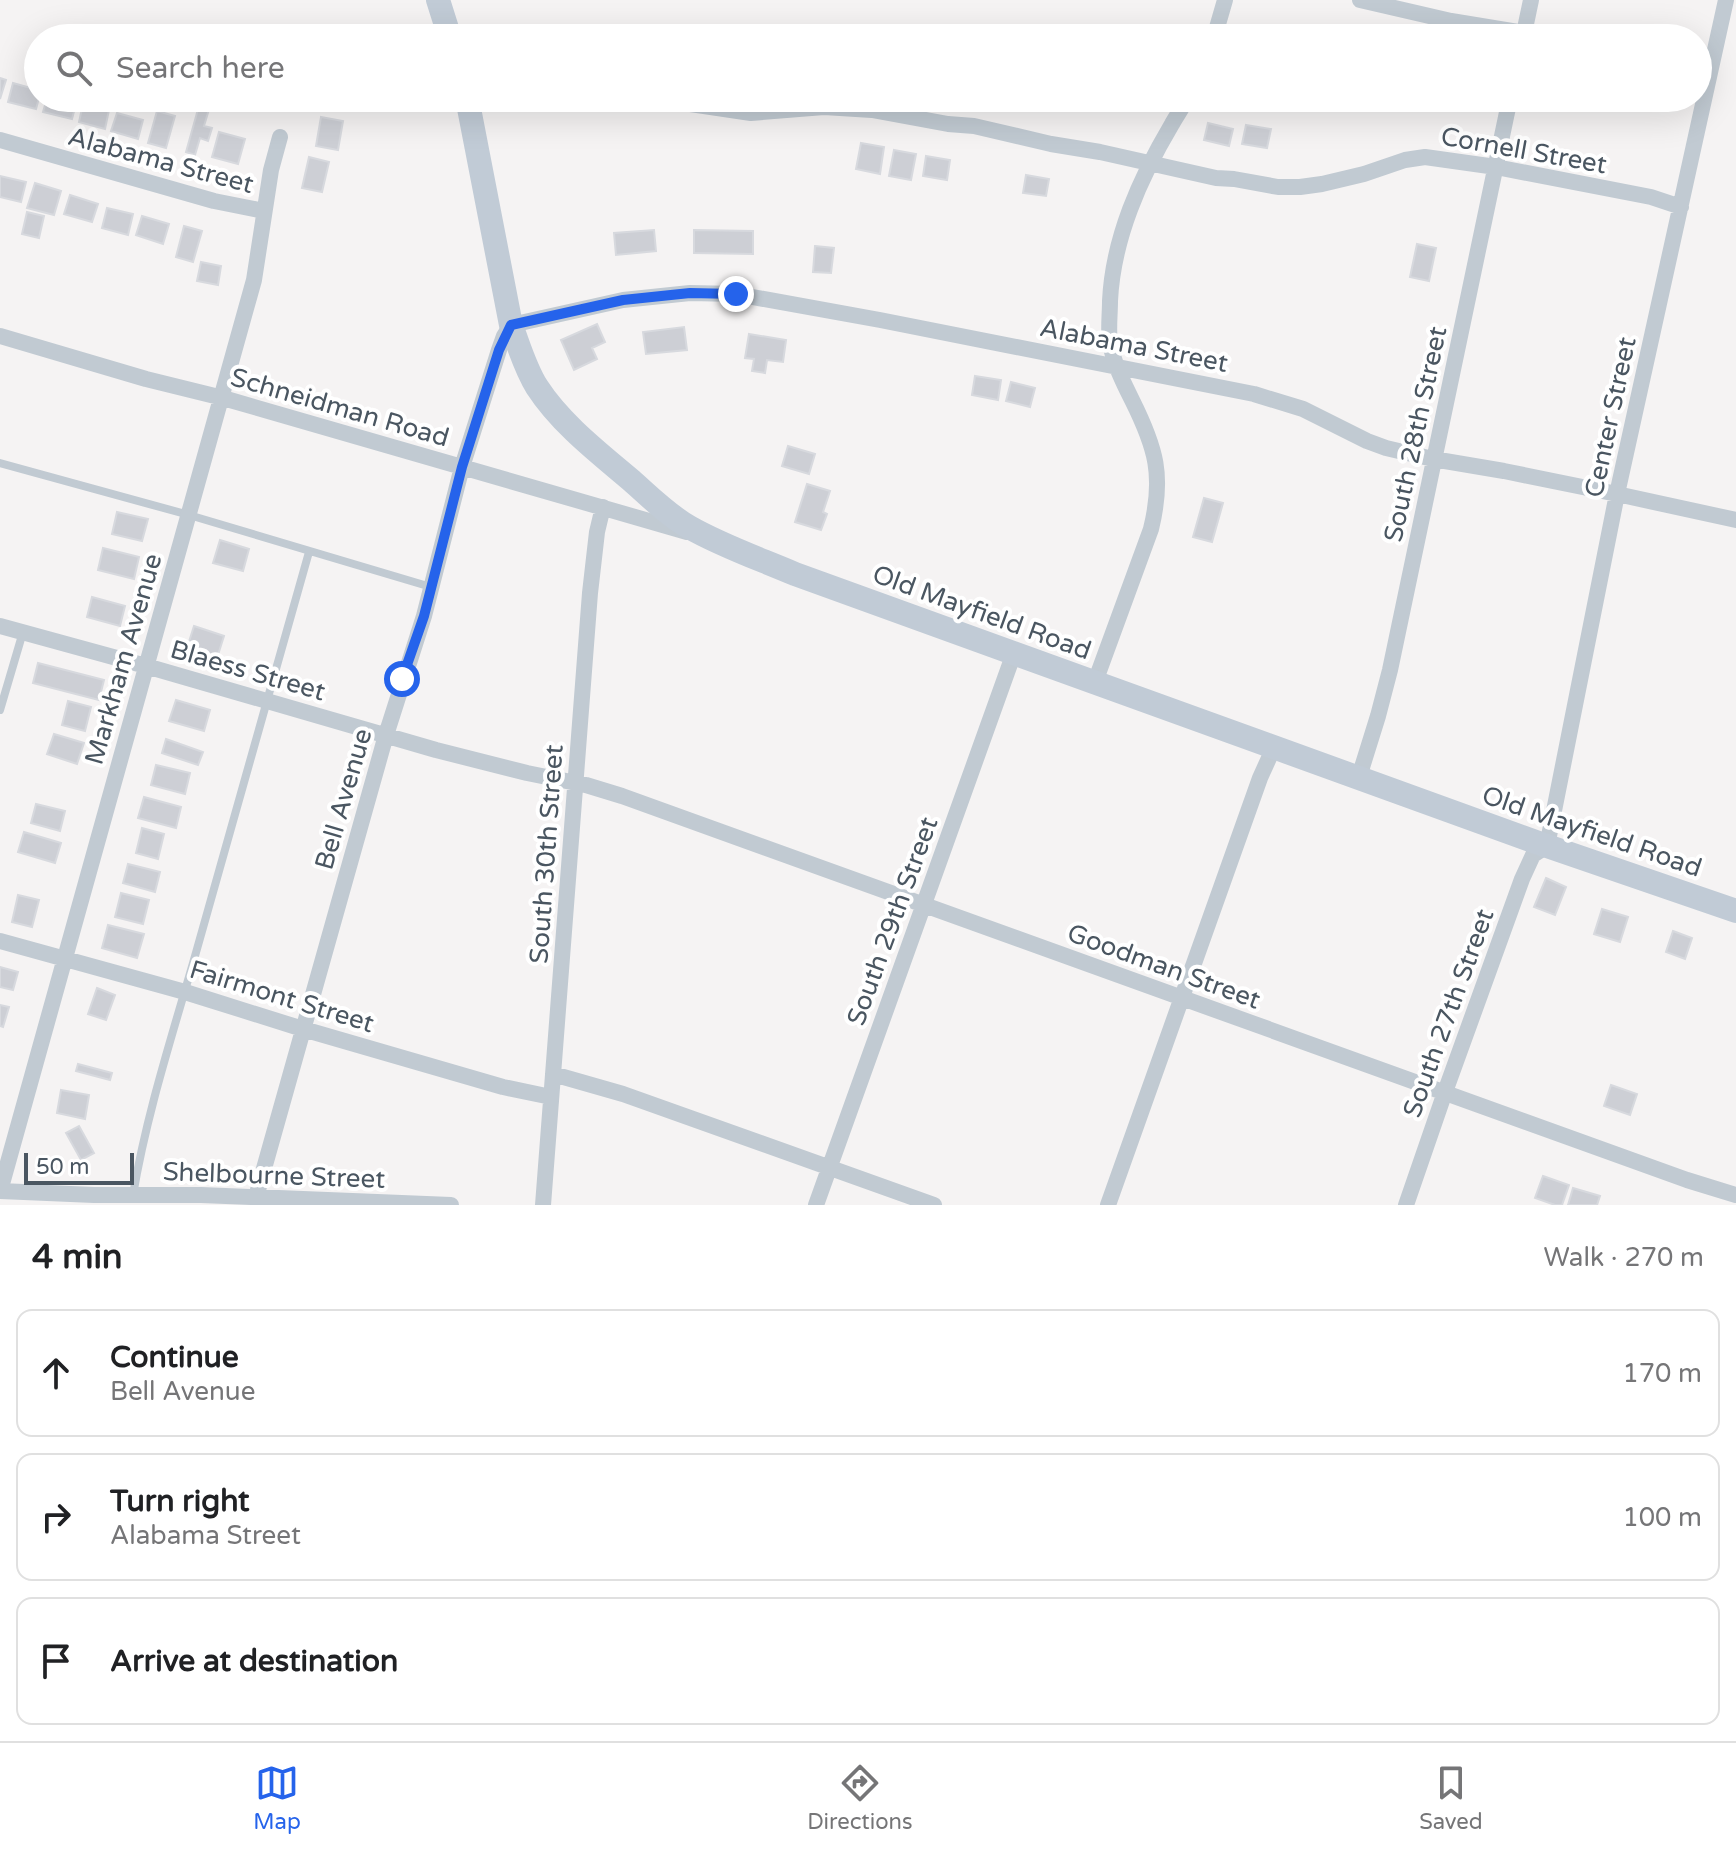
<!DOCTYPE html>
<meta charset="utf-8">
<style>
:root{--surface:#fff;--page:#f2f2f2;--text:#202124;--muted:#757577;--line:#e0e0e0;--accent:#2563eb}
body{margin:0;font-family:"Varela Round",sans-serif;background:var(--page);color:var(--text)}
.scale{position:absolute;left:24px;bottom:20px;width:110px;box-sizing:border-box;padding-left:8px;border:4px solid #4a5661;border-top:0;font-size:22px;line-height:28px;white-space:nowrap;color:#4a5661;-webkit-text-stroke:6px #fff;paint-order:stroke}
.stop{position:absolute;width:24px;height:24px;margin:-18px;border:6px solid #2563eb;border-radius:50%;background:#fff}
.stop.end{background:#2563eb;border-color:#fff;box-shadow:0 2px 8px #0008}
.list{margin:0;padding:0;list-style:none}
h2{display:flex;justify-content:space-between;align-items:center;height:104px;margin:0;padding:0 32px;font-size:34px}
h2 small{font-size:26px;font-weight:400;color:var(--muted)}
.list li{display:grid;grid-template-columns:52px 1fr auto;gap:24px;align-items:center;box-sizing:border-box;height:128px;margin:0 16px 16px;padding:0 16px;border:2px solid var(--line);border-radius:16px}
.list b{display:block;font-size:30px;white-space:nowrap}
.list p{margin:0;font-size:26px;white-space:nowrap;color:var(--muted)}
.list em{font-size:26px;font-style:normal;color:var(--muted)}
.icon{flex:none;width:44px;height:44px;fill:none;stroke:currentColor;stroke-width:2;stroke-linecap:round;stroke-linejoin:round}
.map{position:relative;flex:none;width:1736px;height:1205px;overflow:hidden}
.search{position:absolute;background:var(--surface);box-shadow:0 8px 32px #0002;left:24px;right:24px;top:24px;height:88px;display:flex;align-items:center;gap:20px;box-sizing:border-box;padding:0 28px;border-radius:44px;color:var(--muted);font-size:30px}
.sheet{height:536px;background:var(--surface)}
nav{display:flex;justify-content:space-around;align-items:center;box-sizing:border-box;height:112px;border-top:2px solid var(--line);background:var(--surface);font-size:22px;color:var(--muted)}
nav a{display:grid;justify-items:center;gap:4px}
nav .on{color:var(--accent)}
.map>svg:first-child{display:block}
.building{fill:#cdcfd5;stroke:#d7d9de;stroke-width:2}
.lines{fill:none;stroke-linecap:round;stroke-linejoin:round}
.service{stroke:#c1cad2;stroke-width:8}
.minor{stroke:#c1cad2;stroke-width:16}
.secondary{stroke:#c1cbd6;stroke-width:24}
.route{stroke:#2563eb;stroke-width:10}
.labels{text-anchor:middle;stroke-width:8;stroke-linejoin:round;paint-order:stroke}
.street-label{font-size:26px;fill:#4a5661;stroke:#fff}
</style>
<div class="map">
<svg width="1736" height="1205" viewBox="0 0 1736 1205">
<rect width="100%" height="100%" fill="#f5f3f3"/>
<path class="building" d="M0 78 6 80 0 99Z
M13 83 38 90 39 98 36 109 8 102Z
M47 98 77 100 72 119 43 112Z
M200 102 210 106 204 126 212 128 208 141 200 138 195 155 186 152Z
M83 104 109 110 105 129 79 122Z
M157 111 175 116 166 148 148 143Z
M117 113 143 120 138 139 111 131Z
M321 117 343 121 338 150 316 146Z
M1208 123 1233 129 1229 146 1204 140Z
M1246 125 1271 129 1267 148 1242 144Z
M219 132 245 139 238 164 212 157Z
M861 143 884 147 880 174 856 169Z
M894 150 916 154 911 180 889 176Z
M926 156 950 160 947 180 923 176Z
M309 157 329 162 322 192 302 188Z
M1026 175 1049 179 1046 196 1023 193Z
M0 176 26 182 21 202 0 197Z
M35 183 61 191 54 215 27 208Z
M70 195 98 204 92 222 64 214Z
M107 208 133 214 128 235 102 228Z
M27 212 44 216 39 238 22 234Z
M142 216 169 224 163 244 136 235Z
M184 226 202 231 193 262 176 257Z
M654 230 656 251 616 255 614 233Z
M694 230 753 231V254L694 253Z
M1417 244 1436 248 1429 281 1410 277Z
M815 246 834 248 831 273 813 272Z
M201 262 221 266 218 285 197 281Z
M597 324 605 342 592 348 597 359 574 370 561 340Z
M684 327 687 350 646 354 643 332Z
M749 334 786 340 783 362 767 360 765 373 752 371 754 359 745 358Z
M975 376 1001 380 998 400 972 395Z
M1011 382 1035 388 1030 407 1006 401Z
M788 446 815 454 809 474 782 466Z
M807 484 830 491 823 512 827 514 821 530 795 522Z
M1204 498 1223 503 1212 542 1193 537Z
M117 512 148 519 142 541 112 534Z
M220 540 249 549 243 571 213 563Z
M103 548 139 557 134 579 98 570Z
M92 597 125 606 120 626 87 617Z
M194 626 224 636 217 658 187 648Z
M38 663 104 680 99 700 33 683Z
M176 700 210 710 204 731 169 721Z
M68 701 91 707 85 731 62 725Z
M54 734 84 743 77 764 47 754Z
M166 739 203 752 198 765 162 753Z
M156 765 190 773 185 794 151 785Z
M144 797 181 807 176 828 138 818Z
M36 804 65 811 60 831 31 823Z
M142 828 164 834 158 859 136 853Z
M24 832 61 843 55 863 18 852Z
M128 864 160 872 155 892 123 883Z
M1546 878 1566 887 1555 915 1534 907Z
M121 893 149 900 143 924 115 917Z
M18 895 39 900 32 927 12 922Z
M1602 909 1628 917 1620 942 1594 934Z
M108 925 144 934 137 958 102 948Z
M1673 931 1692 938 1685 959 1666 952Z
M0 967 18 972 13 990 0 987Z
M97 988 115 995 106 1020 88 1014Z
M0 1005 9 1007 3 1027 0 1026Z
M78 1064 112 1073 110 1080 76 1071Z
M1611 1085 1637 1094 1630 1115 1604 1106Z
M61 1090 89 1095 85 1119 57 1113Z
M79 1126 94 1153 81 1160 66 1133Z
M1543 1176 1569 1185 1562 1205H1555L1535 1198Z
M1573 1188 1600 1196 1597 1205H1568Z"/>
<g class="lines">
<path class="service" d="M0 463 189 515 431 587
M0 710 23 632
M133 1195C147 1111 174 1030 197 949 235 816 272 684 309 552"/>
<path class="minor" d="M1360 0 1451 21 1524 33
M1214 38 1225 0
M1523 38 1531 0
M650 98 751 113 824 107 872 110 948 124 974 126 1051 144 1100 152 1216 178 1234 179 1278 187H1300L1322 184 1364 174 1405 160 1425 157 1496 167 1651 197 1681 207
M0 140 214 201 264 211
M0 336 146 379 223 398 687 532
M0 626 146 666 436 750 527 773 586 785 622 796 1687 1180 1736 1195
M1095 682 1151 529C1164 476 1156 448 1132 400 1123 382 1114 364 1110 343 1108 330 1110 315 1110 301 1113 238 1140 178 1172 124 1177 115 1183 107 1187 98
M1359 777 1378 716 1390 670 1510 98
M0 941 185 992 303 1029 503 1087 551 1097
M553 1074 623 1094 934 1205
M0 1191 254 280 271 170 280 137
M0 1191 94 1195H201L451 1205
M256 1197 386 735 424 616 462 467 499 350 504 336 511 325 623 300 690 293 736 294 880 320 1254 394 1303 409 1367 441 1386 448 1433 459 1504 471 1617 494 1736 520
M543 1205 590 593 597 532 603 507
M816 1205 1014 653
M1108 1205 1260 778 1274 747
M1406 1205 1445 1092 1522 879 1533 855 1547 846 1617 494 1726 0"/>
<path class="secondary" d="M438 0 450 38
M467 98 511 325C519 346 525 368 537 387 561 424 599 453 632 481 650 497 668 515 689 527 722 546 760 559 795 574L1547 846 1736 911"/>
</g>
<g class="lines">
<path class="route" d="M402 679 424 616 462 467 499 350 511 325 623 300 690 293 736 294"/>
</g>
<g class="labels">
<g class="street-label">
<text transform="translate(1524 150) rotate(10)" y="9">Cornell Street</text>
<text transform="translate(161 160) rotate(15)" y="9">Alabama Street</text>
<text transform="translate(1134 345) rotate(11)" y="9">Alabama Street</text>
<text transform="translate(340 407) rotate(16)" y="9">Schneidman Road</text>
<text transform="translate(1610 417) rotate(-78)" y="9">Center Street</text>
<text transform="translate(1415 434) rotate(-78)" y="9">South 28th Street</text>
<text transform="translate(982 612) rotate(20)" y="9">Old Mayfield Road</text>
<text transform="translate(123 659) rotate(-74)" y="9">Markham Avenue</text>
<text transform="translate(248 670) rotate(16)" y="9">Blaess Street</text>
<text transform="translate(343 799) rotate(-74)" y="9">Bell Avenue</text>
<text transform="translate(1592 831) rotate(19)" y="9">Old Mayfield Road</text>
<text transform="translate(546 854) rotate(-86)" y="9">South 30th Street</text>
<text transform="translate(892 921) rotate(-70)" y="9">South 29th Street</text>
<text transform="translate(1164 966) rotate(20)" y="9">Goodman Street</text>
<text transform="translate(282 996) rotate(17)" y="9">Fairmont Street</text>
<text transform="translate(1448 1013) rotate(-70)" y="9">South 27th Street</text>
<text transform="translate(274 1175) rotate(2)" y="9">Shelbourne Street</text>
</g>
</g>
</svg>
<div class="scale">50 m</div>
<div class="stop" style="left:402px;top:679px"></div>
<div class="stop end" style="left:736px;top:294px"></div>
<div class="search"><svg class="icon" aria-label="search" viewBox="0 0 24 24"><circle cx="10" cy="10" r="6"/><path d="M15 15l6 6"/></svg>Search here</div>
</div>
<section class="sheet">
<h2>4 min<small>Walk · 270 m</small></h2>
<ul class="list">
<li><svg class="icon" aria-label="ahead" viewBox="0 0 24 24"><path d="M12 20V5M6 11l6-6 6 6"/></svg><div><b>Continue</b><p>Bell Avenue</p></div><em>170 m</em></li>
<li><svg class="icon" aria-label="right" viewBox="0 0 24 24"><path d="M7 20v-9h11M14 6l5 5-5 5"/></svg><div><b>Turn right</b><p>Alabama Street</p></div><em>100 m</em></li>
<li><svg class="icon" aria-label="arrive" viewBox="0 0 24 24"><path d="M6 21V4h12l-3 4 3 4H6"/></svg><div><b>Arrive at destination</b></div></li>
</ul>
</section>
<nav>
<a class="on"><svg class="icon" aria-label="map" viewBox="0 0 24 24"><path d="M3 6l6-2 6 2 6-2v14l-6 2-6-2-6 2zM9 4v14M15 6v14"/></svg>Map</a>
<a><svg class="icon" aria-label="directions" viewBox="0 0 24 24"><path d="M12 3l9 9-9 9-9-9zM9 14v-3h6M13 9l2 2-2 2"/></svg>Directions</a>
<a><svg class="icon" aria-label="saved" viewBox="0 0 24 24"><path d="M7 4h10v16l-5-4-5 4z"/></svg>Saved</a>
</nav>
